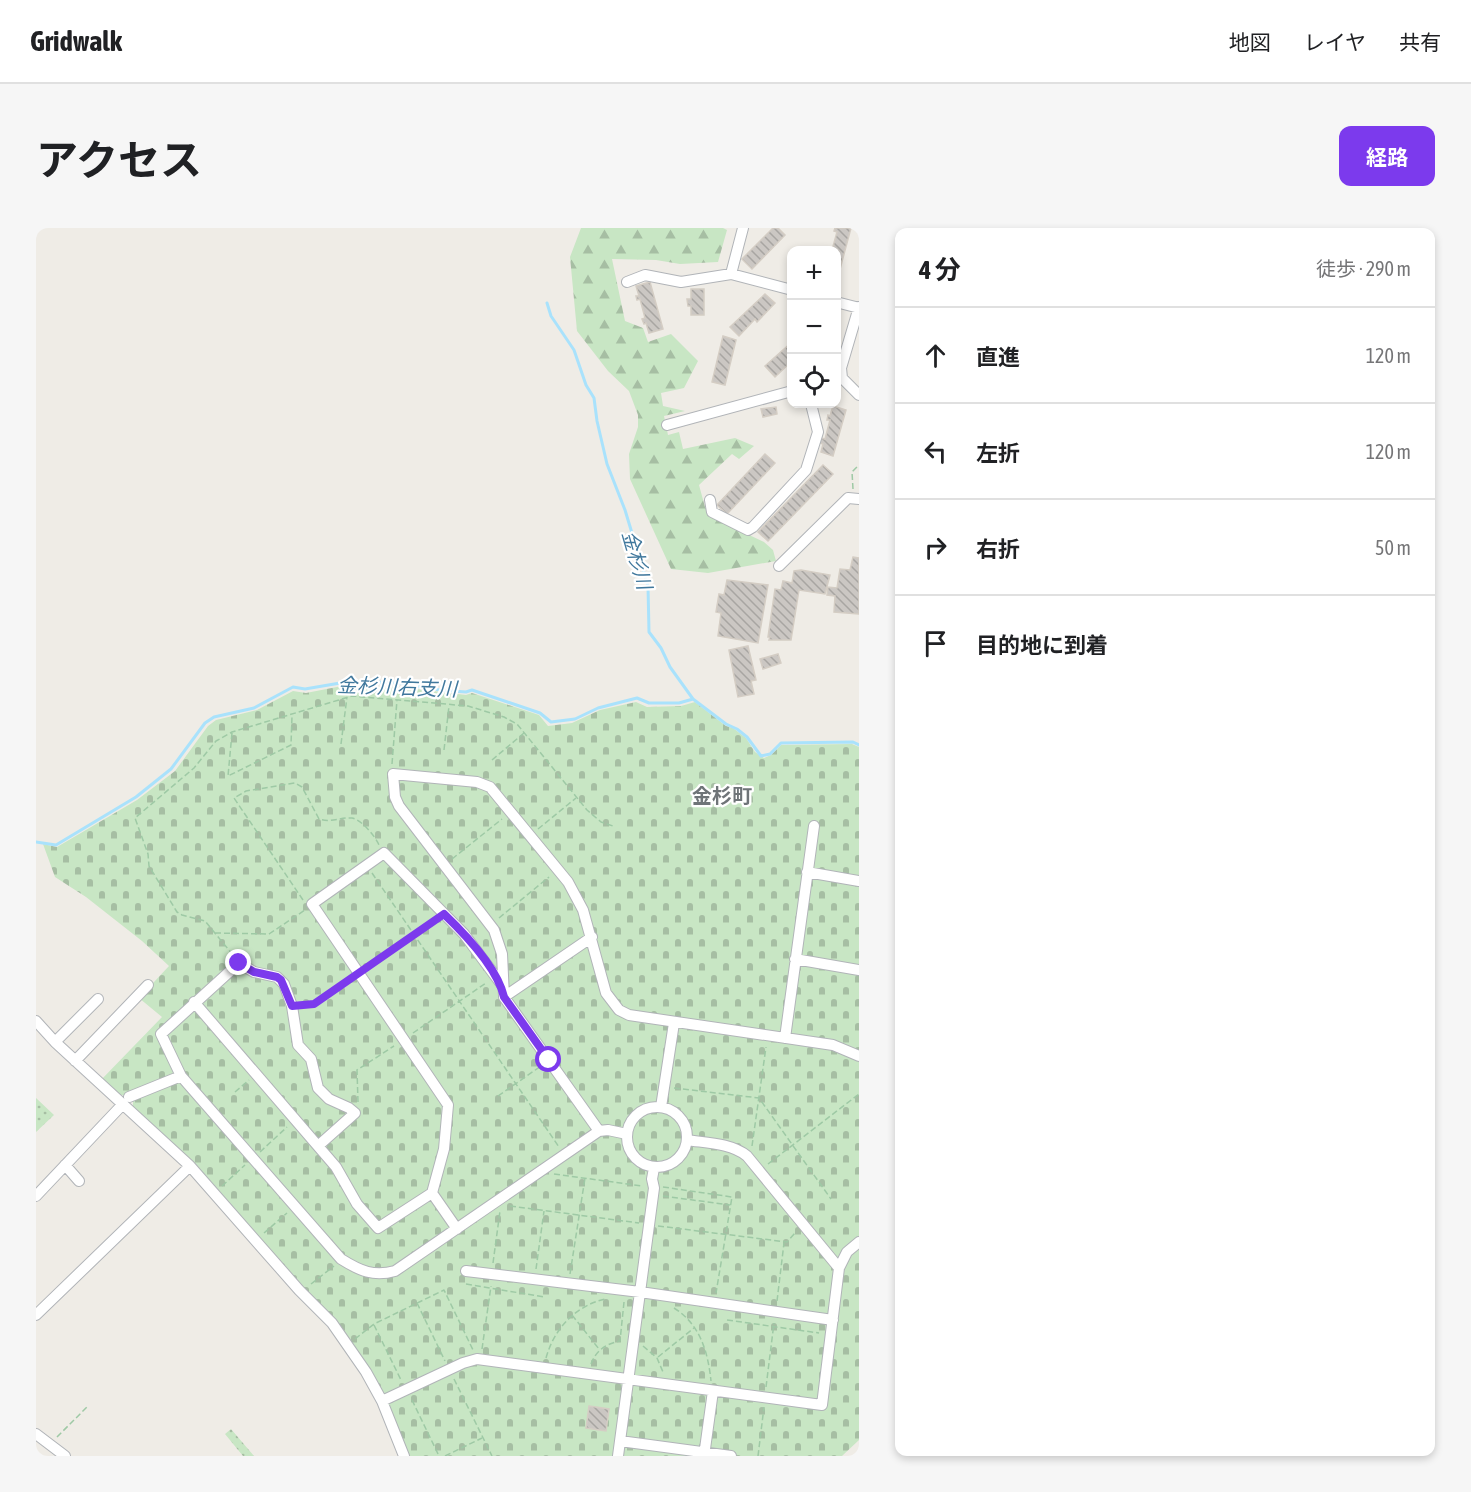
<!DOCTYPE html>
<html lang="ja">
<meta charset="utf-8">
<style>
:root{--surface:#fff;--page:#f6f6f6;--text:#202124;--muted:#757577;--line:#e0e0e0;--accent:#7c3aed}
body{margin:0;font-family:"Asap Condensed","Noto Sans JP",sans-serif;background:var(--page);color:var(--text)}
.controls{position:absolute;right:18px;top:18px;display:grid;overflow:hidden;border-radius:12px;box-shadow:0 3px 9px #0003}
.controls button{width:54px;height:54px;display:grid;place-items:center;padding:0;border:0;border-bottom:2px solid var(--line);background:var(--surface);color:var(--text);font:30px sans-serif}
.stop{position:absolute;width:18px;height:18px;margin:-14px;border:4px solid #7c3aed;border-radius:50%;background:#fff}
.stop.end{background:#7c3aed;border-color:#fff;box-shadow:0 2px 6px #0008}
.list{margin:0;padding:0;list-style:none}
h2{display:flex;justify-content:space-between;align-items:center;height:78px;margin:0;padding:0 24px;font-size:26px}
h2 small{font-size:20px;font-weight:400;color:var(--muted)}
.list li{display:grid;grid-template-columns:39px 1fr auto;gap:18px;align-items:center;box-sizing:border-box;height:96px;padding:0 24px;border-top:2px solid var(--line)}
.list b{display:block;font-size:22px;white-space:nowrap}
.list em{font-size:20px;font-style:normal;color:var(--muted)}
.icon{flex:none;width:33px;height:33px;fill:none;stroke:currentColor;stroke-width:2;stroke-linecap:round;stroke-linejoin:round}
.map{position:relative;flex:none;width:823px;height:1228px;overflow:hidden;border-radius:12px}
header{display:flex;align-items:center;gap:36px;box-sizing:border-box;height:84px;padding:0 30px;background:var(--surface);border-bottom:2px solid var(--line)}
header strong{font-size:28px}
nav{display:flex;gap:33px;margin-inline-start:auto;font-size:21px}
.intro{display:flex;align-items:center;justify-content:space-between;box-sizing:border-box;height:144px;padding:0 36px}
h1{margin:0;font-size:42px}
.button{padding:15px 27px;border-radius:12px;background:var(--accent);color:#fff;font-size:21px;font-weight:700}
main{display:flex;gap:36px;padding:0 36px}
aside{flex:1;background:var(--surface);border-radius:12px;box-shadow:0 3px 9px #0003}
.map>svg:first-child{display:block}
.grass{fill:url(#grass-dots)}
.forest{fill:url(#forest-firs)}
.cemetery{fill:url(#cemetery-stones)}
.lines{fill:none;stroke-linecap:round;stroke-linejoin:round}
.stream{stroke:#a9e2fc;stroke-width:3}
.building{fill:url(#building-back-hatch);stroke:#d4cdc4;stroke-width:1.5}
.minor-casing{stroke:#b1b4b8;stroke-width:12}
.path{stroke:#9ec9a5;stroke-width:1.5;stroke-dasharray:6 3;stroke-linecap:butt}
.minor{stroke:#fff;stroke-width:10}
.route{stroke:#7c3aed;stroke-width:8}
.labels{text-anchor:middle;stroke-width:4.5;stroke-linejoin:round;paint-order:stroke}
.water-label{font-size:20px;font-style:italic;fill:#40789d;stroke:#fff}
.neighbourhood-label{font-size:20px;font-weight:bold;fill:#6f7478;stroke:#fff}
</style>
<header>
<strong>Gridwalk</strong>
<nav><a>地図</a><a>レイヤ</a><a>共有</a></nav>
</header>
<div class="intro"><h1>アクセス</h1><a class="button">経路</a></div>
<main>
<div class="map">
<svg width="823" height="1228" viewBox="0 0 823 1228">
<defs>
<pattern id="grass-dots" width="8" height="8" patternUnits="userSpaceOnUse" patternTransform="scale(1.5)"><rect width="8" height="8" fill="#c8e6c4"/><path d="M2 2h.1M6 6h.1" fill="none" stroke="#a6bea3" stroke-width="1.8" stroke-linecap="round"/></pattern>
<pattern id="forest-firs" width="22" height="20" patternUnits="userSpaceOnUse" patternTransform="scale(1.5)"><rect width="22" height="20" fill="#c8e6c4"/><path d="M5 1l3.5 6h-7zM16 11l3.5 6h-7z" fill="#a6bea3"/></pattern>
<pattern id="cemetery-stones" width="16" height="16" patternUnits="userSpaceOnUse" patternTransform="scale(1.5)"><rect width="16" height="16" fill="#c8e6c4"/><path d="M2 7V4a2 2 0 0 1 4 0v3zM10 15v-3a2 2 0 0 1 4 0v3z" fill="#a6bea3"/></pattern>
<pattern id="building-back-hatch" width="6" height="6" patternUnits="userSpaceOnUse" patternTransform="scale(1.5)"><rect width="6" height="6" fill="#cbc7c3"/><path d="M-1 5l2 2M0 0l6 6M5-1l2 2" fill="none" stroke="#a8a5a2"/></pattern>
</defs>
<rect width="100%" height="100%" fill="#efece6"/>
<path class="grass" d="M0 870 18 887 0 904Z
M195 1201 218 1228H207L189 1206Z"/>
<path class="forest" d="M545 0H687L691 2 682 34 644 36 620 32 576 31 589 93 607 100 612 114 635 106 662 133 648 160 625 165 627 178 649 183 628 188 632 207 643 204 647 221 699 210 718 218 703 231 696 226 663 257 669 279 675 289 728 314 737 322 740 333 672 345 635 341 594 251 593 226 602 199V187L593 163 572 143 541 103 534 29Z"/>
<path class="cemetery" d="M311 457 363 459 430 467 436 465 503 487 512 498 536 495 564 482 600 474 611 479 645 478 659 474 690 498 697 500 710 510 719 524 728 530 735 527 745 517 816 516 823 519V1212L806 1228H370L346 1167 264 1056 250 1040 245 1039 97 879V874L90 868 81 866 65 852 126 789 103 770 133 738 106 713 50 669 19 649 7 616 21 619 101 572 139 543 172 498 180 492 221 482 257 463 270 465Z"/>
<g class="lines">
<path class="stream" d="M511 75 515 88 538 122 550 157 558 170 561 193 571 236 589 282 612 358 613 404 625 420 634 439 657 471 690 496 701 501 711 509 725 528 734 526 745 515 817 514 823 517
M0 614 20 617 100 569 135 541 169 495 178 489 218 480 257 459 269 461 310 454H337L363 455 404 462 430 464 436 462 504 485 515 494 539 491 562 480 601 470 613 475H643L657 471"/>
</g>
<path class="building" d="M737 0H742L749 7 716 41 706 31Z
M799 0H815L800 56V22H796L801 4 798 3Z
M614 54 627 101 613 105 610 95 608 96 606 91 609 90 604 71 601 72 600 68H603L600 58Z
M655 61H668V87H655V78H652L651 71H655Z
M729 66 739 75 721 94 719 91 703 108 694 99Z
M687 108 700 112 689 157 676 154Z
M756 114V133L739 149 729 138Z
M797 178 810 182 797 228 785 224 787 216 784 215 785 210 789 211 794 192H791L792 187 794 188Z
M740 179 741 186 727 189 725 181Z
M729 226 739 235 691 286 681 277Z
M787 237 797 246 732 313 722 304Z
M817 329 823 330V386L798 384 799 368 791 367 792 359 801 360 804 341 814 342Z
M765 342 794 347 789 366 763 362 755 412H733L734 409H732L739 361 745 362 747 353 756 355 758 343Z
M691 352 732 357 722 415 682 408 685 385 680 384 683 366 688 367Z
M712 418 720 452 715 453 718 466 702 469 693 422Z
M742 426 745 435 727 441 724 431Z
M553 1178 573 1181 570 1203 550 1200Z"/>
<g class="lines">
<g class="minor-casing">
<path id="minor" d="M695 46 707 0
M591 54 609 47 645 54 695 46 756 62
M800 74 823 80
M823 79 805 140 806 150 823 167
M631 197 756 163
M674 272 676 284 712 302 717 299 770 242 782 204 775 176
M743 338 812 270 823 271
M771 644 823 653
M759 731 823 742
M468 769 556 709
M158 774 300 939 321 976 342 1000 396 965 408 921 412 877 276 676 348 625 428 706 466 757
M0 793 19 814 154 938 263 1062 296 1095 330 1144 346 1173 368 1228
M749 810 778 598
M19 814 62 771
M39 833 112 757
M93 869 145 848
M625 879 638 795
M591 909a30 30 0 1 1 60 0a30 30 0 1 1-60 0Z
M563 903 468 769 466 726 458 702 363 578 359 569 357 546 441 554 454 559 532 654 547 682 570 765 583 782 593 787 797 817 823 828
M651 912C670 915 695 915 711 928L803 1040
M282 918 319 885 313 880 293 871 282 860 275 831 262 817 256 778 248 756 241 749 218 744 203 735 125 806 145 848 305 1031C324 1043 338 1049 359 1043L563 903 572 902 591 906
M29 937 43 953
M396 965 421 1001
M0 968 87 876
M430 1043 604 1064 797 1092
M0 1087 154 938
M346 1173 427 1135 441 1131 786 1177 803 1040 811 1024 823 1014
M0 1206 29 1228
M584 1213 695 1228
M582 1228 618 960 616 951 618 940
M668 1228 677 1163"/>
</g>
<path class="path" d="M817 261 816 244 823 237
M196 505 192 548 255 517 256 488
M305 516 311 469
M408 522 413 478
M456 532 488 505
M356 536 361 472
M502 601 540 570
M416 631 466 591
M336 645 523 919
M267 672 198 570 210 563 259 555 266 559 283 591C295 595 304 589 316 590 326 592 339 608 343 617
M463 690 513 649
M179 705 233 706 269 682
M197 727 169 693 146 687 141 684 113 638 112 626 99 590 158 540 180 513 196 504 316 468 432 478 468 489 481 496 551 582 565 594 577 598
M332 738 400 691
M266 777 278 776 314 751
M377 805 450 755
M638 860 723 870 795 971
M199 864 213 852
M462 868 505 838
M322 874 321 842 358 818
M716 918 730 819
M224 924 251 899
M732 936 823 866
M518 946 606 958
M186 958 209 937
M627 959 696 969 680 1065
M627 968 694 977
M474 978 603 995
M622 998 751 1014 759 1005
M228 1005 251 985
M457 1035 464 983
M500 1041 508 983
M534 1046 549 950
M275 1056 298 1038
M430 1056 508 1069
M741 1073 748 1015
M381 1075 409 1133
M638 1080C664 1096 672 1124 675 1153
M536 1087 563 1121
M691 1092 783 1105
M338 1097 365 1152
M319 1111 338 1096 408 1062 437 1122
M607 1118 621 1130 627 1144
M446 1121 455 1058
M622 1129 658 1100
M510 1130C518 1101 539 1078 569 1071
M555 1136C560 1123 569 1116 584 1113L588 1074
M418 1151 456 1228
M730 1159 738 1095
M376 1172 403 1228
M21 1209 52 1178
M409 1228 446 1210
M722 1228 728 1179"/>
<use href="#minor" class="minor"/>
</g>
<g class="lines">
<path class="route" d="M203 735 218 744 241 749 245 752 256 778 278 776 408 686C430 707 461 739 468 769L513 832"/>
</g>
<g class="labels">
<g class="water-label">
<text transform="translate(601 332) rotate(74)" y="7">金杉川</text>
<text transform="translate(361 459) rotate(2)" y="7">金杉川右支川</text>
</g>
<g class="neighbourhood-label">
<text x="686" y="575">金杉町</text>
</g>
</g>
</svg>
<div class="controls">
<button>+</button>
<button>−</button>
<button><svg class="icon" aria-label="locate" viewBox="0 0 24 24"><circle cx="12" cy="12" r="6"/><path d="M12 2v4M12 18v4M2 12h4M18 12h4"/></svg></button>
</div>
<div class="stop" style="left:513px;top:832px"></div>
<div class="stop end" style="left:203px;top:735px"></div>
</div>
<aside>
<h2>4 分<small>徒歩 · 290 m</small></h2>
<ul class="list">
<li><svg class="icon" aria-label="ahead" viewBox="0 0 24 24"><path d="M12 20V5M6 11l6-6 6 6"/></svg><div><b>直進</b></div><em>120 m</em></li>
<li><svg class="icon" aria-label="left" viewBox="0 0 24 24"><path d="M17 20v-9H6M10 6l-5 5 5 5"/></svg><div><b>左折</b></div><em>120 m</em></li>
<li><svg class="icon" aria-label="right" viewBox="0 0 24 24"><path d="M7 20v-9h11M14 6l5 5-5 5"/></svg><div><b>右折</b></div><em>50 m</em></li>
<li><svg class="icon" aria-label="arrive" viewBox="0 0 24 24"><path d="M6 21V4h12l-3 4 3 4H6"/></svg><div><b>目的地に到着</b></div></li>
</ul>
</aside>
</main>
